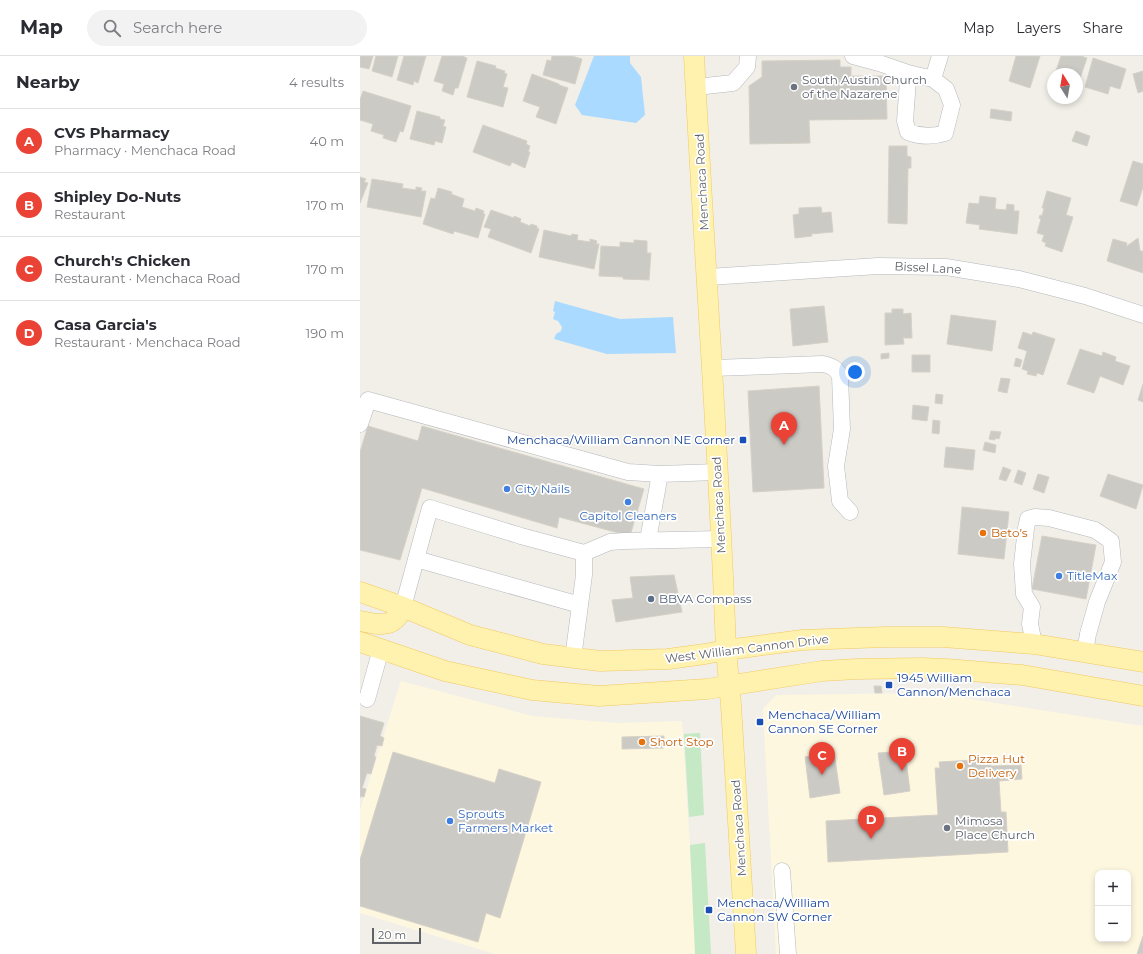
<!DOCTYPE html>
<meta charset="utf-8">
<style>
:root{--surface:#fff;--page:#f2f2f3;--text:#2b2b33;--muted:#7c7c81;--line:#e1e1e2;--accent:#ea4335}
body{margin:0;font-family:Montserrat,sans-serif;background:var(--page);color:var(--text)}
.controls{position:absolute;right:12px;bottom:12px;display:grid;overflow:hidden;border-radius:8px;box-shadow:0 2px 6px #0003}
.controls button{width:36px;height:36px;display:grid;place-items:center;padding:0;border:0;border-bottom:1px solid var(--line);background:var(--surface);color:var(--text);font:20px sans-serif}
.compass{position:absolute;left:687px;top:12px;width:36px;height:36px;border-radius:50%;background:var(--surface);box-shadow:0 2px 6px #0003;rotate:349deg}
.scale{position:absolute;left:12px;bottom:10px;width:49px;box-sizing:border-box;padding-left:4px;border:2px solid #5f6368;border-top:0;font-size:11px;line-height:14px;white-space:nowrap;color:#5f6368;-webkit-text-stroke:3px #fff;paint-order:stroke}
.you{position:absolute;left:495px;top:316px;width:14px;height:14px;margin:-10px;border:3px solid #fff;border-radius:50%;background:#1a73e8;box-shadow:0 0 0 6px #1a73e833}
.badge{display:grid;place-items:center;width:26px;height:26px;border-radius:50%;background:var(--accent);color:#fff;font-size:13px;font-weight:700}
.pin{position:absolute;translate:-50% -33px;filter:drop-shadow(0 1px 2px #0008)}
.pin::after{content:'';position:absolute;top:21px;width:14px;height:12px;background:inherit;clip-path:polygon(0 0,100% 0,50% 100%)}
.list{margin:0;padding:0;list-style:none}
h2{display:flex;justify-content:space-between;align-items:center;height:52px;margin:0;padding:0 16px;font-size:17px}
h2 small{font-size:13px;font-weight:400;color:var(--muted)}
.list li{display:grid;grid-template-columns:26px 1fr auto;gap:12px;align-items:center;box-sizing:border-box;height:64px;padding:0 16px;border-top:1px solid var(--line)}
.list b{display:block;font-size:15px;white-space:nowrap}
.list p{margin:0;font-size:13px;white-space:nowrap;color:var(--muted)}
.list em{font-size:13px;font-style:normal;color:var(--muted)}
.icon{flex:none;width:22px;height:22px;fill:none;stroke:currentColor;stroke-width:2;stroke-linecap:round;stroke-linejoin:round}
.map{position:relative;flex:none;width:783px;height:898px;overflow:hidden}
header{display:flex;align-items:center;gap:24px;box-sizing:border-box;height:56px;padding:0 20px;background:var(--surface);border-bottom:1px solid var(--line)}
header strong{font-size:19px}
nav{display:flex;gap:22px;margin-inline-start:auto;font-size:14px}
.search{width:280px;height:36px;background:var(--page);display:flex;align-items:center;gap:10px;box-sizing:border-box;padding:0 14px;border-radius:22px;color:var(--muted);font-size:15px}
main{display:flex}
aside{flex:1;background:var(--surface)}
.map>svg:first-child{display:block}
.commercial{fill:#fef7e0;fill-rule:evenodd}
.green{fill:#c5e8c5}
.water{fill:#aadaff}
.building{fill:#cccac5;stroke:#d6d1c6}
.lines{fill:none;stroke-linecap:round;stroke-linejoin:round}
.minor-casing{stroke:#b5b8bc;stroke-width:17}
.major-casing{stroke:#f2c960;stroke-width:21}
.minor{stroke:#fff;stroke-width:16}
.major{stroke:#fff2af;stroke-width:20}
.worship-dot{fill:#6b7280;stroke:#fff;stroke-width:1.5}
.transit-dot{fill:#1a4fb4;stroke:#fff;stroke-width:1.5}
.shop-dot{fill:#3f7fe0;stroke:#fff;stroke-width:1.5}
.food-dot{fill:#e8710a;stroke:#fff;stroke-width:1.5}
.service-dot{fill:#5c6f8a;stroke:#fff;stroke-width:1.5}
.labels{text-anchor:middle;stroke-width:3.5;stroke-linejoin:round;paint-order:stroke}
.worship-label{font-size:12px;fill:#5b616d;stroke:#fff;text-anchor:start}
.street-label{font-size:12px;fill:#5f6368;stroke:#fff}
.transit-label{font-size:12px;fill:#164399;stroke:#fff;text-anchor:start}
.shop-label{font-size:12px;fill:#366cbe;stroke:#fff;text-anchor:start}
.food-label{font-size:12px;fill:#c56008;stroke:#fff;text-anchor:start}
.service-label{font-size:12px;fill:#4e5e75;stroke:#fff;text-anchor:start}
</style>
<header>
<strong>Map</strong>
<div class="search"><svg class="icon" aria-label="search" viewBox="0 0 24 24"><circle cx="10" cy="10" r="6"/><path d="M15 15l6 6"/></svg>Search here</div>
<nav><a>Map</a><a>Layers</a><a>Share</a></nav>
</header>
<main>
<aside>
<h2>Nearby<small>4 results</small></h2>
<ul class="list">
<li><span class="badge">A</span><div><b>CVS Pharmacy</b><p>Pharmacy · Menchaca Road</p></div><em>40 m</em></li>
<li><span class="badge">B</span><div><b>Shipley Do-Nuts</b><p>Restaurant</p></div><em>170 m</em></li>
<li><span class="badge">C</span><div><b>Church's Chicken</b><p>Restaurant · Menchaca Road</p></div><em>170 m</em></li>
<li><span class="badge">D</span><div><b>Casa Garcia's</b><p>Restaurant · Menchaca Road</p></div><em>190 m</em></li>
</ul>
</aside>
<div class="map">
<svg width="783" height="898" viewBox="0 0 783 898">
<rect width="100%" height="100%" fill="#f1efe8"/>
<path class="commercial" d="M41 625 172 660 256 667 322 665 337 898H135L0 857V754Z
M572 637 783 670V898H416L403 653 416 639ZM738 817H768V883H738Z"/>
<path class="green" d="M340 677 344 759 329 761 324 678Z
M345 787 351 898H335L330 789Z"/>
<path class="water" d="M234 0H270V7L281 21 285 59 276 67 222 59 215 49Z
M195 245 260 263 313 261 316 297 247 298 194 283 196 278 201 275 202 271 198 265 193 263 195 256 193 255Z"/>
<path class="building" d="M0 0H13L9 13 0 11Z
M16 0H38L32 21 12 15Z
M44 0H66L58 27 54 25 53 29 37 24Z
M82 0H102L107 2 98 32H95L93 39 82 35 84 28 74 25Z
M192 0H212L222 3 215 28 183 19 187 4 191 5Z
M656 0H680L670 32 649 25Z
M701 0H721L727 2 717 31V18H695Z
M733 2 766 13 760 33 750 30 748 38 725 31Z
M480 4V11H491V20H526L527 63 449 64 450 87 390 88 389 30 402 21V5Z
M117 5 136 10 135 12 145 15 144 17 147 18 143 31 148 32 143 51 107 41Z
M783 15V35L778 37 773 18Z
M172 18 199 28V29L208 32 196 68 176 61 180 51 163 45Z
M3 35 51 50 43 76 40 75 36 86 23 82 24 79 11 75 13 68 0 64V44Z
M631 53 652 56 651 65 630 62Z
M57 55 80 61V63L85 64 83 70 86 71 82 87 75 85 74 89 50 83Z
M123 69 167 85 166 88 170 90 168 96H170L165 112 152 106 150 110 113 96Z
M716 75 730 80 727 90 712 85Z
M529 90H547V100L551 101V112H548L547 168 528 167Z
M773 105 783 108V131L777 150 760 145Z
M0 121 6 123 4 126 8 127 0 147Z
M12 123 43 128 42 132 56 134V131L62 132 61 135H66L61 161 7 151Z
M78 132 92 136 91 138 104 143 102 151 115 155 116 152 124 155 123 158H125L118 182 94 175 93 178 63 168 71 142 75 143Z
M687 135 711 142 706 159 713 161 702 196 685 190 686 187 682 185 684 179 677 177 681 163 679 162 680 159 682 160 684 152H682Z
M620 140 636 142 635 153 646 154 647 148 654 149V155H659L657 178 619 173 620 169 606 167 609 147 619 148Z
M461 151 462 157 471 156 473 176 451 178 452 180 435 182 433 159 439 158V152Z
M131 154 154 162V160L161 163 160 166 170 170 171 168 177 170V172L179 173 171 197 128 181 131 173 124 171Z
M184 174 211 180 212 178 218 179 217 184 230 186V183L237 185 236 188H239L234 213 179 201Z
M778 182 780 195H783V217L747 205 753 183 767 187 766 190H767Z
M274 184 287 185V197H291L289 224 263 223V221L239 220 241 190 260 191V186L274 187Z
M464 250 468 286 433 290 430 253Z
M532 253H543V258L551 257 552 282H543L544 288 525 289V257H532Z
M591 259 636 265 632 295 587 288Z
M663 276 672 279 673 276 695 283 683 319 677 317 676 320 667 318 668 315 662 313 667 295 658 292Z
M720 293 742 300 743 296 756 301 755 305 770 310 763 329 740 320 734 337 707 328Z
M529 297V302L521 303V298Z
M552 299H570V316H552Z
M656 302 662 304 660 311 654 310Z
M641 322 650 323 647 337 638 335Z
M783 328V346L778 344Z
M459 330 464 432 393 436 388 335Z
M576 338 583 339 582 348 575 347Z
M553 349 569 351 567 365 552 363Z
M573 364 580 365 579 378 572 377Z
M8 370 58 385 62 370 284 433 270 480 199 461 197 472 62 432 40 504 0 494V396Z
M631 375 641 376 639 383 635 382V384L629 383Z
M625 386 636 389 635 397 623 394Z
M586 391 615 394 613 414 584 411Z
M643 411 651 414 646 425 639 423Z
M658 414 666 417 662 429 654 426Z
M678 418 689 421 684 437 673 433Z
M748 418 783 429 776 453 740 440Z
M602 451 649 456 644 503 598 498Z
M682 480 736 489 726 543 672 533Z
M314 519 322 556 256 566 252 544 273 542 270 521Z
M514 630H521L522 637H515Z
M0 660 24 667 20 680 24 682 22 690 17 689 14 700 16 701 11 718 7 717 2 732 6 733 4 741 0 740V742Z
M304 680V692L262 693V681Z
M545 695 550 735 524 739 518 697Z
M33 696 135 727 139 713 181 726 140 862 126 857 118 886 0 850V804Z
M474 696 480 737 450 742 445 701Z
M631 703V710L661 709 662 723 639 725 641 756H646L648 796 468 806 466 765 578 759 575 712H580L579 706Z
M783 880V898H777Z"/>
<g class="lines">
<g class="minor-casing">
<path id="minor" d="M493 0 519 7 548 17V24L545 65 548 76C561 81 573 81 585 77L592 49 586 33 573 23 548 17
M573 23 580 0
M336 31 373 27 387 11 388 0
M348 221 518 210 586 211 659 223 725 240 783 259
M353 312 463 308C472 310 476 312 480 320L482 373 476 410 480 445 490 456
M0 368 8 344 268 416 300 418 357 416
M288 484 300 418
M224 497 250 486 264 485 361 483
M56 503 220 549
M43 551 70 452 161 480 224 497V519L213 602
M674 588 670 568 672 551 664 538 662 508 666 472 668 463 675 461 689 462 735 474 751 485 753 506 737 546 728 578 725 596
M7 643 21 593
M422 815 428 898"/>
</g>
<g class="major-casing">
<path id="major" d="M334 0C344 198 359 396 366 594L371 649 386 898
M0 536 43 551 110 579 183 598 240 605 308 603 345 598 366 594 442 584 525 581H583L674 588 783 606
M0 565C20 569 34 573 43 551
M0 586 85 615 172 634 239 640 347 633 462 615 497 613 562 612 586 613 662 619 783 640"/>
</g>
<use href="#minor" class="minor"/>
<use href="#major" class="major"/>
</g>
<g class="worship-dot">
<circle cx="434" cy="31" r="4"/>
<circle cx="587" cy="772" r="4"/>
</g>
<g class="transit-dot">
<rect x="379" y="380" width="8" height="8" rx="2"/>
<rect x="525" y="625" width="8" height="8" rx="2"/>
<rect x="396" y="662" width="8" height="8" rx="2"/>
<rect x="345" y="850" width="8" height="8" rx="2"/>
</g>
<g class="shop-dot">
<circle cx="147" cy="433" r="4"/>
<circle cx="268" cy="446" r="4"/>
<circle cx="699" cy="520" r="4"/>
<circle cx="90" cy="765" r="4"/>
</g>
<g class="food-dot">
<circle cx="623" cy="477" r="4"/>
<circle cx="282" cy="686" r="4"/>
<circle cx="600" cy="710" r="4"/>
</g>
<circle class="service-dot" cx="291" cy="543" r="4"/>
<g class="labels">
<g class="worship-label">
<text x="442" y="28">South Austin Church<tspan x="442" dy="14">of the Nazarene</tspan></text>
<text x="595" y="769">Mimosa<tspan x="595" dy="14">Place Church</tspan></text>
</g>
<g class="street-label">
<text transform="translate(342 126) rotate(-93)" y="4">Menchaca Road</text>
<text transform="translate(568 212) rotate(3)" y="4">Bissel Lane</text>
<text transform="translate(359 449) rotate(-93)" y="4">Menchaca Road</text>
<text transform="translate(387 593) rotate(-7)" y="4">West William Cannon Drive</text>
<text transform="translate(379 772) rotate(-94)" y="4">Menchaca Road</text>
</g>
<g class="transit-label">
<text x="375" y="388" text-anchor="end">Menchaca/William Cannon NE Corner</text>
<text x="537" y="626">1945 William<tspan x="537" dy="14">Cannon/Menchaca</tspan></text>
<text x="408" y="663">Menchaca/William<tspan x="408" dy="14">Cannon SE Corner</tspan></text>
<text x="357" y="851">Menchaca/William<tspan x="357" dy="14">Cannon SW Corner</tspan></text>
</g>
<g class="shop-label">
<text x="155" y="437">City Nails</text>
<text x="268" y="464" text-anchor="middle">Capitol Cleaners</text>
<text x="707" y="524">TitleMax</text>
<text x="98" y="762">Sprouts<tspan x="98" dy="14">Farmers Market</tspan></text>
</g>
<g class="food-label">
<text x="631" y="481">Beto’s</text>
<text x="290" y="690">Short Stop</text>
<text x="608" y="707">Pizza Hut<tspan x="608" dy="14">Delivery</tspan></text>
</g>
<g class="service-label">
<text x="299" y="547">BBVA Compass</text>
</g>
</g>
</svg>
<div class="controls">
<button>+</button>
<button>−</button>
</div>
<svg class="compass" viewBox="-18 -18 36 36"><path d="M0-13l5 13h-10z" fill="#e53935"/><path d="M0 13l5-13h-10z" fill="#7c7c81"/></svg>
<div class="scale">20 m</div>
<div class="you"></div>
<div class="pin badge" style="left:424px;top:389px">A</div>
<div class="pin badge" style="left:542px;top:715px">B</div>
<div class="pin badge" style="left:462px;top:719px">C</div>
<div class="pin badge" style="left:511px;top:783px">D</div>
</div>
</main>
